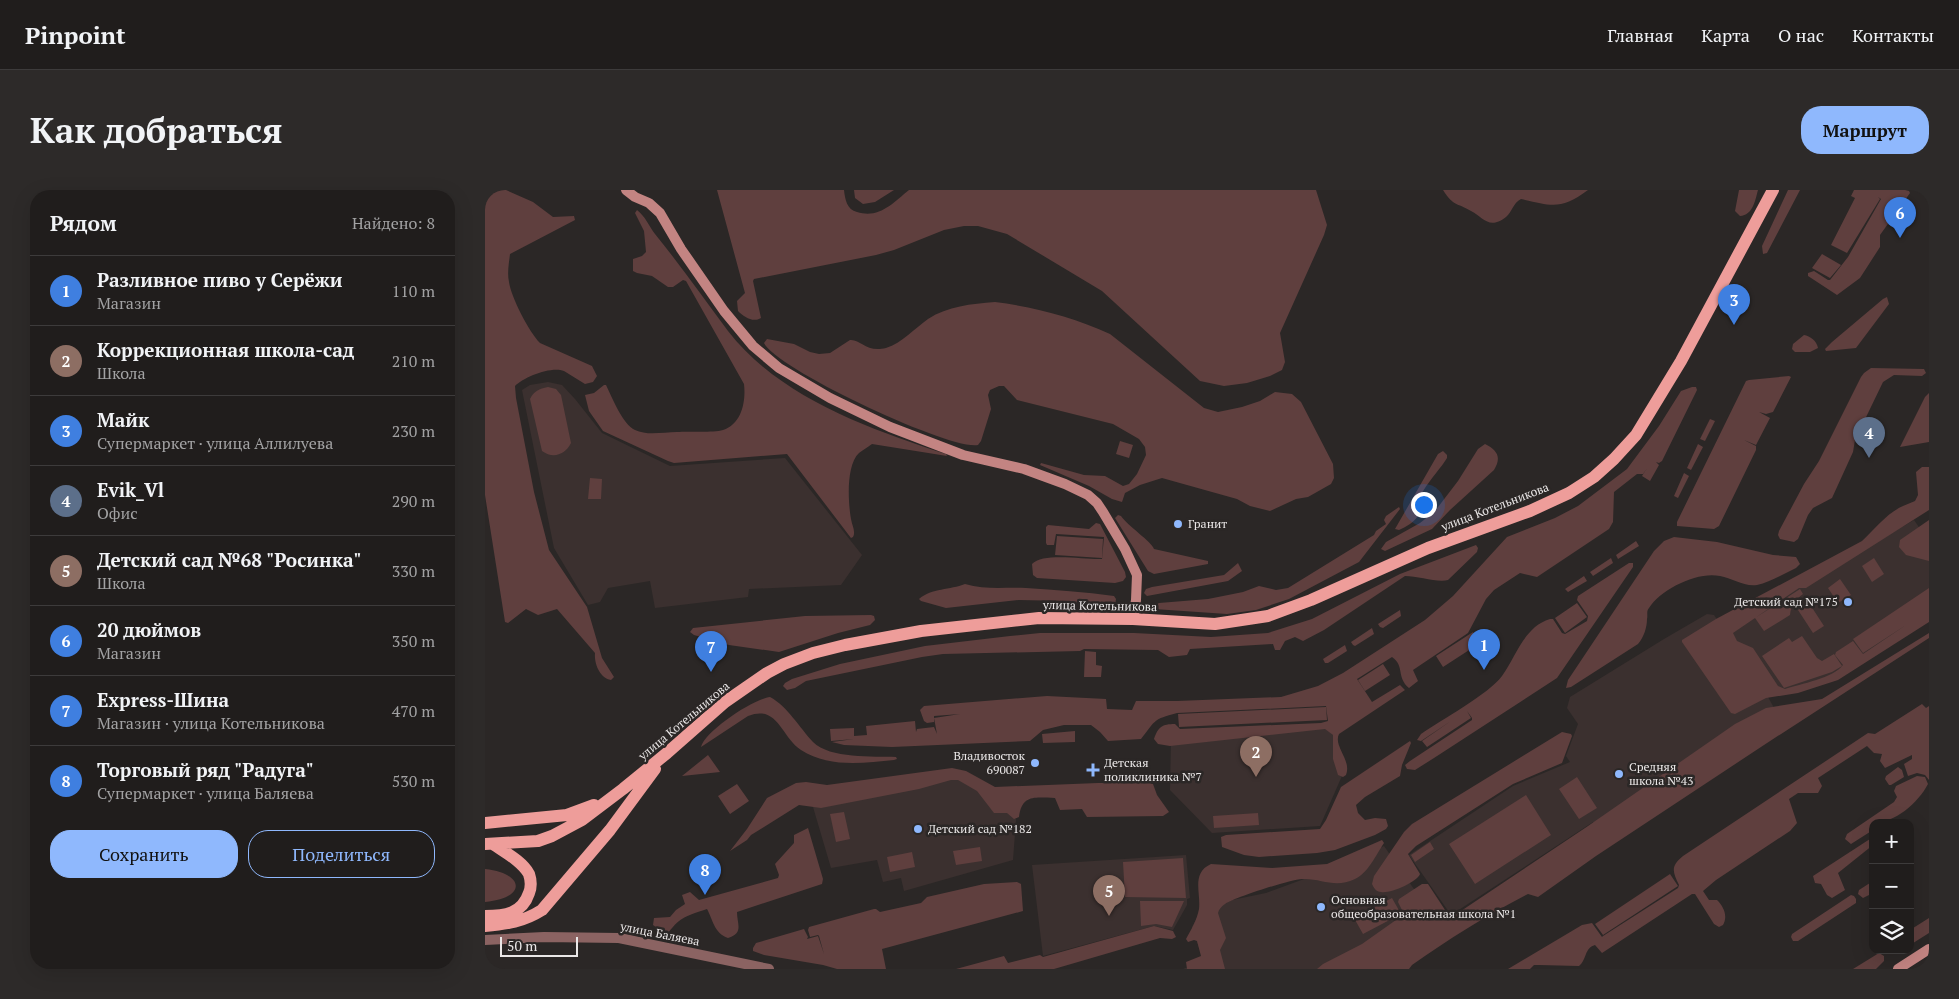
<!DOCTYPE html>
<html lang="ru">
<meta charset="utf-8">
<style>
:root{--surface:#201d1c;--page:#2d2a29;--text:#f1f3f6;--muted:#a2a2a3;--line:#3d3b3b;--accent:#8fb8fd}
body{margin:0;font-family:"PT Serif",serif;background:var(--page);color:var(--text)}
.controls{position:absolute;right:15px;bottom:15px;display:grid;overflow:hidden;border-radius:10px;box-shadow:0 5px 20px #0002}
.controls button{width:45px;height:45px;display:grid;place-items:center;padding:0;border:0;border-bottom:1px solid var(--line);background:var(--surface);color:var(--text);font:25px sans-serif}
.scale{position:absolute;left:15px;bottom:12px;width:78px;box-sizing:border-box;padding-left:5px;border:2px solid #eae7e7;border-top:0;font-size:14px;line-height:18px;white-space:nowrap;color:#eae7e7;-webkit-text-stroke:4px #2b2726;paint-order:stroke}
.you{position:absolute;left:938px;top:314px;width:18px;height:18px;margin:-12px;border:4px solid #fff;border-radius:50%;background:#1a73e8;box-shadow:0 0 0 8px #1a73e833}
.badge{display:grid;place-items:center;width:32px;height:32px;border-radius:50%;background:var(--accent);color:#fff;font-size:16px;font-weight:700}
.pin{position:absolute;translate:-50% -41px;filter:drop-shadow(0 1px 2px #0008)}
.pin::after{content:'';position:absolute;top:26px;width:18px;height:15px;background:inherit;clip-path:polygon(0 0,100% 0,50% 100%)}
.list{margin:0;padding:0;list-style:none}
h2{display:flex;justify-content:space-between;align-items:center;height:65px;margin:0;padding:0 20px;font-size:21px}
h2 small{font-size:16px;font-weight:400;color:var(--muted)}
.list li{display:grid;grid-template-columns:32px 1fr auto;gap:15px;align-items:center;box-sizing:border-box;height:70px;padding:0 20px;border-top:1px solid var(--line)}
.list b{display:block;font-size:19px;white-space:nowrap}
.list p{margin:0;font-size:16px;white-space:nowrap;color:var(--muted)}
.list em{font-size:16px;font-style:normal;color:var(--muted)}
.actions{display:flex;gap:10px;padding:15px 20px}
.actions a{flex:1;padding:11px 0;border:1px solid var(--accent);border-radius:20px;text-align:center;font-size:18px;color:var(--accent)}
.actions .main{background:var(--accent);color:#111}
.icon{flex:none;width:28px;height:28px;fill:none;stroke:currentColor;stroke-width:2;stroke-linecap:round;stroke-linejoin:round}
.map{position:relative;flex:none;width:1444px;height:779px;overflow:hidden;border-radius:20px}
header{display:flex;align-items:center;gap:30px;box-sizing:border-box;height:70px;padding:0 25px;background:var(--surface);border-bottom:1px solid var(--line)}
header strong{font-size:24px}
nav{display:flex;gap:28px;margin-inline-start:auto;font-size:18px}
.intro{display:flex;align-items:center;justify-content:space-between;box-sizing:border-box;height:120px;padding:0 30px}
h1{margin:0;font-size:35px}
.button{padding:12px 22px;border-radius:20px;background:var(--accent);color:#111;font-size:18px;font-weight:700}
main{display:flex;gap:30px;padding:0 30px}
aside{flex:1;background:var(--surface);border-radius:20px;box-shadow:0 5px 20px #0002}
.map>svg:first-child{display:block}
.built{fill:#3b302f}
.green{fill:#5f3f3e}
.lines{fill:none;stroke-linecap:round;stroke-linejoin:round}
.tertiary{stroke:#8b6362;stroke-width:10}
.secondary{stroke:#c38482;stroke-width:10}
.primary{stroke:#ee9d9a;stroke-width:12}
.poi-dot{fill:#8fb8fd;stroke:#2b2726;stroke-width:2}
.labels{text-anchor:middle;stroke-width:5;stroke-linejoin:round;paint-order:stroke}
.street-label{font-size:12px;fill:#eae7e7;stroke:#2b2726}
.poi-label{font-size:12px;fill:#eae7e7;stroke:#2b2726;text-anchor:start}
</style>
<header>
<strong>Pinpoint</strong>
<nav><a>Главная</a><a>Карта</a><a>О нас</a><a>Контакты</a></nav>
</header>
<div class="intro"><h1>Как добраться</h1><a class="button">Маршрут</a></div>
<main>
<aside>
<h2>Рядом<small>Найдено: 8</small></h2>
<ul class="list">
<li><span class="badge" style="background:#3f7fe0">1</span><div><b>Разливное пиво у Серёжи</b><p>Магазин</p></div><em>110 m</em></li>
<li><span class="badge" style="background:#8d6e63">2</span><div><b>Коррекционная школа-сад</b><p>Школа</p></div><em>210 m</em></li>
<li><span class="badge" style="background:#3f7fe0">3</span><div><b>Майк</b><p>Супермаркет · улица Аллилуева</p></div><em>230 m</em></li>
<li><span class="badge" style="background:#5c6f8a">4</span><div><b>Evik_Vl</b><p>Офис</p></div><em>290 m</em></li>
<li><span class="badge" style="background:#8d6e63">5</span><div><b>Детский сад №68 &quot;Росинка&quot;</b><p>Школа</p></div><em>330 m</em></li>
<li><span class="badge" style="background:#3f7fe0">6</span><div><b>20 дюймов</b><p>Магазин</p></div><em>350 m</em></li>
<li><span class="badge" style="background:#3f7fe0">7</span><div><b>Express-Шина</b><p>Магазин · улица Котельникова</p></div><em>470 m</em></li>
<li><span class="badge" style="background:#3f7fe0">8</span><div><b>Торговый ряд &quot;Радуга&quot;</b><p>Супермаркет · улица Баляева</p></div><em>530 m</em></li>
</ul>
<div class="actions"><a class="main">Сохранить</a><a>Поделиться</a></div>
</aside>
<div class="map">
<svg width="1444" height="779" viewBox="0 0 1444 779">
<rect width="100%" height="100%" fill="#2b2726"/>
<path class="built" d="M63 192 77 195 90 209 117 243 185 276 300 268 377 365 356 395 264 399 263 407 170 418 165 391 123 398 115 412 103 415 69 358 37 200 45 195Z
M1429 330 1436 340 1444 339V431L1352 490 1283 507 1288 516V531L1117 646 1108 632 966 725 924 665 1028 596 1085 572 1081 566 1093 534 1082 518 1085 507 1179 449 1222 424 1229 425 1239 440Z
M841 537 848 545V555H854L860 579 835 636 727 643 685 600 686 550Z
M479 581 527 618 531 630 528 670 419 701 416 688 398 692 392 670 346 678 328 617Z
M899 656 961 745 919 779H698L719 772 707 737 714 724 747 710 781 703 860 674Z
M701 665 705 708 702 709V715L688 740 669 736 558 766 547 675Z"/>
<path class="green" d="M0 0H21L48 12 68 27 89 26 90 30 25 64C24 73 22 83 24 92 26 107 44 142 55 153L107 176 112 186 108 192 100 194C93 190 86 185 79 181 66 176 39 187 30 196L31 208 49 302 64 360 102 417 117 468 129 487 126 490C115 488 109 474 110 463L72 419 53 425 41 419 23 433 20 432 0 305Z
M232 0H359C360 9 362 20 372 22 394 29 408 13 424 0H831L842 35 839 45 795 143 800 172 797 180 785 186 762 193 739 196 715 191 617 101 522 44 493 36H479L459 40 409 60 391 65 269 89 268 91 276 128C268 133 259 127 253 121L252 111 260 103Z
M369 0H409L390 12 378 14 370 8Z
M958 0H1103C1076 20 1067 16 1036 9 1028 13 1027 22 1021 27 1004 40 999 28 986 21 971 12 969 17 958 0Z
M1254 0H1273C1270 11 1268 25 1255 26L1250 21Z
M1303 0H1315L1282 63 1278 64 1277 56Z
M1369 0H1420L1424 1 1425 3 1395 45V57L1375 88 1352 105 1323 86V83L1329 81 1343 90H1345L1363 67 1396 9 1393 7 1395 9 1362 63 1346 55 1370 8 1366 6Z
M152 20C160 26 164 36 170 44 196 76 219 109 243 141 294 207 384 239 461 264L462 266 387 254C383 257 378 260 374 263 361 275 363 312 366 329 367 335 371 342 368 347L366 348 302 264 189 273 183 271 118 241 104 221 100 205 109 203 119 195H121C127 207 138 235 150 240 162 246 179 242 192 242 204 241 228 243 238 240 257 234 261 211 259 194L201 91 198 90 188 97H183L167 86 152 83 148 81V69L157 66 161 62 159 41 150 23Z
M1337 64 1356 75 1345 88 1327 78Z
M1402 107 1404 114 1371 158 1341 161 1340 159 1347 152 1398 109Z
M510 112C550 117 588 127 625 144L719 218 733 222 757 217 775 211 790 202 807 204 816 212 848 274 849 288 846 294 823 307 811 309 785 321 765 316 752 309 677 288 655 295 640 303 637 312 627 309 604 296 555 275 556 273 599 285 620 286 638 296 644 294 652 284 661 265 660 257 654 249 628 234 532 210 519 196H514L505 200 503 205 506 219 496 251 493 255C466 261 291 179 279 153L282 149 309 154 325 162 334 164 345 163 365 150C376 149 381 163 401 158 417 153 430 138 443 129 463 116 486 114 510 112Z
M1319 145C1325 146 1332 151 1333 158L1325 162H1310L1307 159 1308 154Z
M1386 178 1439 179 1441 183 1437 186 1409 185 1398 192 1370 250 1368 262 1347 308 1328 318 1323 325 1313 349 1309 352 1295 349 1293 345 1294 341 1319 294 1334 271 1376 187 1379 183Z
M1304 186 1306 187 1288 222 1281 224 1274 222 1285 228 1271 255 1259 250 1271 256V260L1234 336 1229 339 1192 336V332L1261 191 1264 190Z
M63 197 71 199 76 205 86 253C80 265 68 269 57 261L45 209C49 201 54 199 63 197Z
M1207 197H1211L1212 200 1177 271 1174 273 1171 272 1174 275 1165 291 1157 286 1162 278 1158 284H1152L1129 302 1128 332 1124 339 1052 387 1035 383 1009 400 1001 409 983 443 928 480 933 491 924 498C911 487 920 476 907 467L872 489 887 512 915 495 920 500 854 544C848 556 867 570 861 585L858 587 853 585 848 569V545L840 539 685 556 673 554 669 549C673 537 677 534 690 534L695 539 836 533 843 531 841 516 692 523C667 530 672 529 656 549L623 551 615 542 606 535H579L558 540 545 551 407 557 359 555 347 552 369 549 346 551 345 539 369 538V546L382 545 381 536 430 531 431 542 432 539 449 537 452 544 449 528 475 524 449 526V532L442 533 439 531 435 520 439 516 562 506 621 509 622 519 647 520 651 511H692L796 507 833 496 858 483 940 430 968 406 1022 347 1070 328 1093 316 1142 279 1174 236 1196 201Z
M1444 203V252L1415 257 1440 207Z
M1225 229 1230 231 1220 251 1215 249Z
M635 251 648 255 644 268 631 264Z
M1000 254C1012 260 1017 267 1009 280L965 320 947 339 900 361 896 359 901 352 935 333 950 321 973 291 993 259Z
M1213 254 1218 257 1206 280 1202 278Z
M958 261 962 265V268C955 280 936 299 934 311 933 317 937 321 933 326 928 333 921 337 914 340L910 339 953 264Z
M1437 277H1444V320L1321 398H1314L1248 443 1252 451 1268 458 1293 496 1300 499C1315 494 1349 488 1358 475L1350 465 1351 462 1368 451 1378 464 1421 435 1378 463 1368 449 1444 398V432L1353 490 1313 503 1281 508 1250 524 1246 523 1197 452V450L1231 429 1377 351C1390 339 1402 323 1418 316 1422 314 1426 313 1430 311L1433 305 1431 282Z
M1199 283 1204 286 1193 308 1189 306Z
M105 288 117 289 116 309H103Z
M914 317 915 319 874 372 804 409 771 420 742 424 669 419V416L674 413 723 409 758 402 774 396 791 400 803 398 889 345 891 341 901 334 899 330 901 326Z
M633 325 636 326C643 336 667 352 669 359L723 371V374L669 384 663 381 630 328Z
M1444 330V371L1421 365 1414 357 1415 350Z
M611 333 615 334 640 382 641 387 638 391 630 393 552 388 548 385 547 374C558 362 601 370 617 369L619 347 571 344 569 355H562L561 353V337L563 335 604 339Z
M572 346 618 349 617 368 570 365Z
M1189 347 1232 352 1288 365 1311 367 1315 374 1311 378C1298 384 1285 392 1272 395 1259 397 1247 388 1235 386 1213 381 1176 399 1164 418 1161 421 1163 425 1162 429 1162 437 1159 447 1153 454L1086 497 1081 498 1083 490 1169 361 1179 351Z
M1151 351 1154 356 1133 369 1131 365Z
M991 355 993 358 992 362 963 390C953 393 933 386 920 386L839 440 818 451 810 447 800 451 795 460H790L788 454 705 459 702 465 684 467 673 460 599 459 595 461 458 464 437 467 321 491 310 498 302 500 298 496 300 493 307 489 355 474 440 456 525 446 555 443H649L726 447 783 443 827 429 915 384Z
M1126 368 1128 373 1108 386 1105 382Z
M1389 368 1399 384 1387 392 1377 376Z
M753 373 757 381 743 391 662 406 659 403 661 399 667 397 739 385Z
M1144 373H1148V377L1072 488 949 568 930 580 922 579 920 575 925 571 987 530V528L982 521 986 528 942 557 937 551 966 531 936 551 932 550 936 544C956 530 1004 504 1017 486 1032 465 1039 437 1065 429H1068L1077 443 1080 444 1102 431 1103 426 1092 410 1093 406Z
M1099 386 1102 391 1083 402 1080 399Z
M1355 389 1366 405 1353 413 1343 398Z
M480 394C500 400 519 397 541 398 570 400 600 402 629 406L631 409 630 415 626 417 604 415 583 411 534 410 461 418 436 411 434 409C447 398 465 400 480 394Z
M1315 399 1318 404C1310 410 1306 415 1305 425L1279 441 1270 428Z
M1092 413 1102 427 1080 443 1070 428Z
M1324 413 1339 436 1328 443 1313 420Z
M915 420 916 426 898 438 895 437 893 434Z
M386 425 389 426 390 430 385 435 353 443 294 462 244 455 209 445 205 442 208 438 320 426Z
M887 438 889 444 870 456 868 455 866 452Z
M988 442 995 453 958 477 951 466Z
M1444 443V448L1279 555 1111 666 1053 707 1043 704C1002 725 964 749 927 775L924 779H832L838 774 877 754 918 725V722L913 712 914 709 937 694H943L964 726 967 727 1103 636 1250 534 1281 518 1337 509Z
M1317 446 1332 468 1337 471 1349 464 1357 476 1347 482 1299 498 1277 466 1304 448 1307 452Z
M860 455 862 461 843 473H840L838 469Z
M600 461 611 462V475L617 476 616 487H599Z
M898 474 905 485 880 501 873 490Z
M285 507C302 516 315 538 328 552 345 569 388 566 411 567L412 569 409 570C378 573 344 578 316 560 296 547 293 514 263 526L216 557C220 541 268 509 285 507Z
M1437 514 1441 518 1444 516V590L1440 585 1432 583 1423 586 1419 574 1427 569V565L1400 578 1395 571 1397 564 1389 563 1382 556 1333 588 1337 596 1333 603H1313L1304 609 1312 633 1305 641 1231 690 1218 701 1224 710H1232C1239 717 1243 726 1238 735L1234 737 1229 734 1210 704H1207L1117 763 1110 755C1099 758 1102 770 1094 776L1054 775H1049L1045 779H1023L1097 735 1107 733 1117 747 1118 746 1193 698 1194 695C1187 681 1186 676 1198 666L1383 543 1390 544Z
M841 517 842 530 694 537 693 524Z
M590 541V552L558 553 557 544Z
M1077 542 1086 544 1087 546 1077 573 1028 594 931 656 923 664 935 684C932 692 905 704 896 702 891 702 889 698 887 694L889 686 919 642 927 634Z
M925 551 926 553 917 575 915 586 880 607 871 615 873 623 880 630 890 628 901 629 903 636 901 639 890 645 850 660 832 663 774 667 759 665 737 657 736 647 741 645 835 639 841 630 856 597Z
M223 565 235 582 197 586Z
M1413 577 1417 580 1419 587 1406 595H1404L1400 589 1401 586Z
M467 578 481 581 510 597 613 593H665L668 594 672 605 684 622 678 626 602 627 597 619 575 620 570 608C552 608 537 603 534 627L529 629 522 623H509L492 601 473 590H466L434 599 336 618 314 615 266 645 262 650 245 661 262 639 282 608 311 593 321 592 342 595Z
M1432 586 1440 587 1443 594C1433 613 1410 633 1388 633V640L1366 654 1360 649 1362 644 1409 612 1412 607 1409 601 1411 596Z
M1092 587 1112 618 1094 629 1074 599Z
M252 594 264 611 245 624 233 606Z
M1041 605 1066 645 990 694 964 654Z
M359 622 365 649 351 652 345 624Z
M773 623 774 635 729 638 728 626Z
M323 638 338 689 337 694 252 722C252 734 259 743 243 748 229 743 228 730 222 719 202 726 196 726 183 743L178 742 168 735 169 728 185 727 191 720 200 714 197 705 205 702 214 710 293 688 294 685 290 674 309 653V645Z
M1388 647V655L1353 683 1360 700 1347 708 1342 705 1336 694 1330 693 1328 686Z
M897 650 899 653C891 665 883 683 870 689 849 699 837 688 817 689 804 690 751 707 740 714 736 717 734 719 733 723L741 748 735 760 740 779H702L701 772 716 766 712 751 709 750 703 752 701 749C706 740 712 730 714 719 716 703 706 683 726 674L787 678 842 674Z
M945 652 949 659 930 672 926 665Z
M495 657 497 671 471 675 468 661Z
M427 662 430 677 405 682 402 667Z
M698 668 701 708 640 707 638 672Z
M0 679C39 683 43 708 0 712Z
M1185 684 1193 696 1118 745 1110 734Z
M1388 691V703L1378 708 1373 704 1374 700Z
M532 692 536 694 538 721 397 759 401 779H352L338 775 279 765 268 761V758L271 753 319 739 323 747 322 749 333 746 339 764 334 746 333 745 325 747 323 740 324 737 389 719H391L395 722 436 713 442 707 499 694Z
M1366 705 1369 706 1371 709V713L1313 751H1308L1306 747 1307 744Z
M907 708 916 724 878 744 869 728Z
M655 711H699L687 737 671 734 656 736Z
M1444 728V743L1425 755V740Z
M669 736 688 741 691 747 687 749 675 748 569 779H471L519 766 523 773 555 765 558 767Z
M1394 763 1399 766V771L1391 779H1368Z"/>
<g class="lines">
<path class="tertiary" d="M0 750 59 747 134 748 284 779"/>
<path class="secondary" d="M141 0 150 7 164 13 175 23 196 59 239 121 268 156 294 178 345 208 405 237 478 265 539 279 580 294 603 305 612 313 618 322 640 359 652 385 651 410 648 429
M1413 779 1444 759"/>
<path class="primary" d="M0 633 82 625 109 615
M0 654 53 651 67 646 97 630 138 599 182 563 240 512 282 483 299 474 328 463 360 455 436 441 554 428 648 429 730 434 783 426 826 410 943 358 1045 321 1084 303 1109 287 1129 269 1151 245 1196 171 1288 0
M0 726C20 726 37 724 44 703 46 698 46 690 44 684 37 671 19 662 8 654
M0 736C22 734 38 732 57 720L125 640 170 579"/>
</g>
<g class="poi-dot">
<circle cx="693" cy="334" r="5"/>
<circle cx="1363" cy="412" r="5"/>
<circle cx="550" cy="573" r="5"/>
<path d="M605.5 572.5h5v5h5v5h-5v5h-5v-5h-5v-5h5z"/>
<circle cx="1134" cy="584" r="5"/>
<circle cx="433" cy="639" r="5"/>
<circle cx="836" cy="717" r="5"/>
</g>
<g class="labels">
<g class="street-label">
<text transform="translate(1010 317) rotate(-21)" y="4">улица Котельникова</text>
<text transform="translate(615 416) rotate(1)" y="4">улица Котельникова</text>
<text transform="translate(199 531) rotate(-40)" y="4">улица Котельникова</text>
<text transform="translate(175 744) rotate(11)" y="4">улица Баляева</text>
</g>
<g class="poi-label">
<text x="703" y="338">Гранит</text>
<text x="1353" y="416" text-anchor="end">Детский сад №175</text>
<text x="540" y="570" text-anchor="end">Владивосток<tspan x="540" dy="14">690087</tspan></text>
<text x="619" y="577">Детская<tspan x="619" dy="14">поликлиника №7</tspan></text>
<text x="1144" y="581">Средняя<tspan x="1144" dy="14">школа №43</tspan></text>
<text x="443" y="643">Детский сад №182</text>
<text x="846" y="714">Основная<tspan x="846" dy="14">общеобразовательная школа №1</tspan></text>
</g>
</g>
</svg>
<div class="controls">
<button>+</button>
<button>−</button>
<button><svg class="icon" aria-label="layers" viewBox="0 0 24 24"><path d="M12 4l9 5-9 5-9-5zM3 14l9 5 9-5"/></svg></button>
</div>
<div class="scale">50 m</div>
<div class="you"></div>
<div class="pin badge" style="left:999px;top:480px;background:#3f7fe0">1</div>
<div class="pin badge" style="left:771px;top:587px;background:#8d6e63">2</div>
<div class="pin badge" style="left:1249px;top:135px;background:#3f7fe0">3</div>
<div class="pin badge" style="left:1384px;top:268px;background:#5c6f8a">4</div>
<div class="pin badge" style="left:624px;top:726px;background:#8d6e63">5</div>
<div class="pin badge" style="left:1415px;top:48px;background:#3f7fe0">6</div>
<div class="pin badge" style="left:226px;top:482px;background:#3f7fe0">7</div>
<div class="pin badge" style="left:220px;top:705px;background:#3f7fe0">8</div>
</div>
</main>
